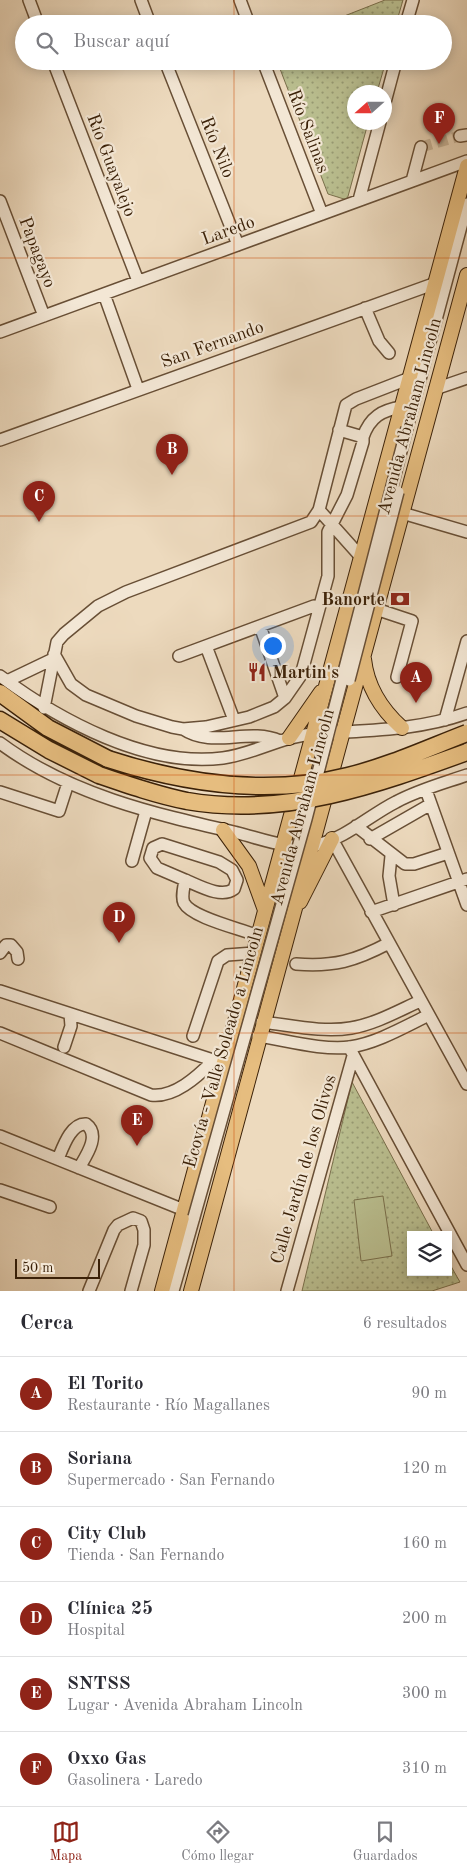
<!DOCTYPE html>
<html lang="es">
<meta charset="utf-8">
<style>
:root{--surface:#fff;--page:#f7f7f7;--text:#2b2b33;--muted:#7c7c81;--line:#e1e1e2;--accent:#8f2418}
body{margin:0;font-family:"Old Standard TT",serif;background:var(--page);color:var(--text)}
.controls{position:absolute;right:15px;bottom:15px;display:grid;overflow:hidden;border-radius:0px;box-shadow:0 2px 12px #0003}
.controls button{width:45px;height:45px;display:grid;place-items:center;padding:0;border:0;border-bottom:1px solid var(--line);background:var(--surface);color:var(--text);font:25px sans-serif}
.compass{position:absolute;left:347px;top:85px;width:45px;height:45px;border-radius:50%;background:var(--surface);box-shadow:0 2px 12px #0003;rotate:249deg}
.scale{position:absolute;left:15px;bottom:12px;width:85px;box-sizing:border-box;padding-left:5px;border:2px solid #3b2108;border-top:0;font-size:14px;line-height:18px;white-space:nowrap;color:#3b2108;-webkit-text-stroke:4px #f3e7d5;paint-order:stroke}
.you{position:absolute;left:272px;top:645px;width:18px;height:18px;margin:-12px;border:4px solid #fff;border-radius:50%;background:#1a73e8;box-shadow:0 0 0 8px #1a73e833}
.badge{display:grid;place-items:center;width:32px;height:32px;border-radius:50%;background:var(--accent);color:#fff;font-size:16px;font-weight:700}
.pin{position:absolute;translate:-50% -41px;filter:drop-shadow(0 1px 2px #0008)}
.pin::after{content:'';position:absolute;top:26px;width:18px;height:15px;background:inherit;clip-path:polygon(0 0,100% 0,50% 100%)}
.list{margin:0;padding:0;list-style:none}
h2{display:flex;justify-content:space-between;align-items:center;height:65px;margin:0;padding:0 20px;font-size:21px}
h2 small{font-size:16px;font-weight:400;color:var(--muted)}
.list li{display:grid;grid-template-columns:32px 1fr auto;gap:15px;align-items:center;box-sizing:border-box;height:75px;padding:0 20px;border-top:1px solid var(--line)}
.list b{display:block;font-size:19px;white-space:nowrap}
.list p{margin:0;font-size:16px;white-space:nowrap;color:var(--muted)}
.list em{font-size:16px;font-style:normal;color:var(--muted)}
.icon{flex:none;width:28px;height:28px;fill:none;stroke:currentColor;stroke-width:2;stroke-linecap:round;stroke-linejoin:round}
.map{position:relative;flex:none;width:467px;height:1291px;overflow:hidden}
.search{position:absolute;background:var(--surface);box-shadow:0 2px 12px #0003;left:15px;right:15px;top:15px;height:55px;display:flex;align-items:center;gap:12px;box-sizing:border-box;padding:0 18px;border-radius:28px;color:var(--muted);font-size:19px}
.sheet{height:515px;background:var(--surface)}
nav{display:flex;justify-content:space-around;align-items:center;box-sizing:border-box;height:70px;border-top:1px solid var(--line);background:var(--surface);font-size:14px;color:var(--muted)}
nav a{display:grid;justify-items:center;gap:2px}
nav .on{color:var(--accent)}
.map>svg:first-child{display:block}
.park{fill:url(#park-dots);stroke:#7a704c}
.pitch{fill:#babf90;stroke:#7a704c}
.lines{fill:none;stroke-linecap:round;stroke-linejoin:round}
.minor-tunnel{stroke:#c9b59a;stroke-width:11;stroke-dasharray:11 5.5;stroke-linecap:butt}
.minor-casing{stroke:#684f36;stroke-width:14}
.major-casing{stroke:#3b2108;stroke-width:16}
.highway-casing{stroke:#3b2108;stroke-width:19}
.minor{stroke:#f3e7d5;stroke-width:11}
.major{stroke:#e6bd7f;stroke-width:14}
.highway{stroke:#e6bd7f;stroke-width:16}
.minor-bridge-casing{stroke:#684f36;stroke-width:14;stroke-linecap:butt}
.highway-bridge-casing{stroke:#3b2108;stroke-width:19;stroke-linecap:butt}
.minor-bridge{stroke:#f3e7d5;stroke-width:11}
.highway-bridge{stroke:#e6bd7f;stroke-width:16}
.grid{fill:none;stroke:#ce510b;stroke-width:1;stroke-opacity:0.55}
.labels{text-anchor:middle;stroke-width:4.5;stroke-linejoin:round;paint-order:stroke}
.street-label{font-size:18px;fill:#3b2108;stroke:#f3e7d5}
.poi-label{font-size:18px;font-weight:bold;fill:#3b2108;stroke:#f3e7d5;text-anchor:end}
</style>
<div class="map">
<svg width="467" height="1291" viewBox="0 0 467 1291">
<defs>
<pattern id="park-dots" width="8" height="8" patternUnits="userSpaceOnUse" patternTransform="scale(1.25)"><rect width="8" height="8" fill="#babf90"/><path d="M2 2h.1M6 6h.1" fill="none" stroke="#989b74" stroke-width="1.8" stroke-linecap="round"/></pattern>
</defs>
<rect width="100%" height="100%" fill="#eddabe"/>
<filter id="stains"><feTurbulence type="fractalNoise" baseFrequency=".004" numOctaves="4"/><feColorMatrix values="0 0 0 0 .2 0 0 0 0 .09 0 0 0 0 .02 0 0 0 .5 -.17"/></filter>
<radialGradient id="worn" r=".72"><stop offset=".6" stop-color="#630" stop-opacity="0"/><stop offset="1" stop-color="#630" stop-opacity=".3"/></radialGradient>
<path class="park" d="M385 0H403L396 24H324Z
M277 61H386L377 92H354V122L368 123 347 200 328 194Z
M352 1082 434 1235H411V1272H448V1261L460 1282 432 1291H302Z"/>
<path class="pitch" d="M383 1196 392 1256 361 1261 354 1200Z"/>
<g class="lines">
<path class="minor-tunnel" d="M421 147 460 136"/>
<g class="minor-casing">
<path id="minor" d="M29 0 38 24
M141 0 150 24
M240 0 249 24
M406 24 413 0
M53 61 138 281
M165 61 238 245
M263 61 322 214
M384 106 396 61
M460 136 467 135
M412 181 421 147
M359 200 380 122
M0 201 44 316
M104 294 138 389
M365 308 379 341 389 353
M0 332 467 161
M435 389 467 378
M407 428 467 204
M363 437C370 417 382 410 402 407
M0 440 436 283
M319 510 361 557
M402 513 467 532
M376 609 412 621 397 677
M260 626 285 698
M206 646 234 720
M54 654 71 684 86 695 136 716 172 727 183 729 206 727 249 717 274 707 285 698 301 675 328 576V532L347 495 363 442V437L339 430
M179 656 314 606
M0 676C59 720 147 768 223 758 254 754 282 736 314 734 366 730 417 731 467 713
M7 681 53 659
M44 708 57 642 64 634 98 606 126 592 311 522 319 510 346 405 356 399 410 378
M445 720 467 641
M183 729C213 749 248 727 280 741
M0 743C70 795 155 814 238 833 262 839 292 851 317 845 346 838 370 815 396 802 418 790 444 783 467 775
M426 790 467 905
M0 792 59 811 68 783
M356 826 405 864H414L448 853
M332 839 467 1084
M370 839 431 804
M391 856 389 876 394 905
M132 861 146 811
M185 880C198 885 221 899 234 889L237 880 232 870 219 862 162 844 153 848 150 858 157 868 185 880C184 887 181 897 184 903 192 918 242 929 258 936
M371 912 467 879
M0 953 6 945H11L17 952 18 959
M296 964C334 967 355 961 389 943
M0 991 219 1062
M262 1022C290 1025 323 1033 351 1028 375 1024 398 1011 420 1001
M0 1033 151 1095C174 1098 197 1077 213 1061
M193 1036 218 961 227 955 254 953
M258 1036C285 1040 324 1051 350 1047 377 1043 404 1027 429 1015
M64 1047 71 1026 70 1014
M349 1047 467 1265
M0 1136 184 1210
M58 1159C63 1147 71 1123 86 1124 101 1135 86 1156 79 1168
M0 1190 50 1207
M89 1291 114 1230 118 1225 133 1218 141 1221 144 1230V1245L131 1291
M173 1291 194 1217
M287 1291 353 1056"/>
</g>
<g class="major-casing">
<path id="major" d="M364 659C367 687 381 709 402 728
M289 738 321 692
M223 830 249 866 265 910
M300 902 332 839
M162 1291 467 166
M191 1291C281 952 372 613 467 275"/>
</g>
<g class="highway-casing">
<path id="highway" d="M0 693 48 728 108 759
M0 720 49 750 99 775"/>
</g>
<use href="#minor" class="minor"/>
<use href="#major" class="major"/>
<use href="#highway" class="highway"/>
<g class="minor-bridge-casing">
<path id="minor-bridge" d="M349 680 398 492
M194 1217 306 819 407 428"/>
</g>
<g class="highway-bridge-casing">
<path id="highway-bridge" d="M108 759C185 784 269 796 348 776 389 766 428 748 467 733
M99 775C128 785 157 795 187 801 285 818 376 785 467 752"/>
</g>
<use href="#minor-bridge" class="minor-bridge"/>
<use href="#highway-bridge" class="highway-bridge"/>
</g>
<path class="grid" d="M234 0V24M234 61V1291M0 258H467M0 516H467M0 775H467M0 1033H467"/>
<defs>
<g id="bank-bare" transform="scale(1.5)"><path d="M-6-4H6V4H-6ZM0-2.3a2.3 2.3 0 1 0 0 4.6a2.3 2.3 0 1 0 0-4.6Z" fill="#8f2418" stroke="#f3e7d5" stroke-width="2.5" paint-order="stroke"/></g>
<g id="restaurant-bare" transform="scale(1.5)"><path d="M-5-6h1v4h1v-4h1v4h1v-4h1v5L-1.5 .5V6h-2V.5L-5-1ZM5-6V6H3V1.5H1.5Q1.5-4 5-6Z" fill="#8f2418" stroke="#f3e7d5" stroke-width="2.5" paint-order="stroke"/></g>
</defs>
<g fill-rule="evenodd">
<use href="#bank-bare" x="400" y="599"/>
<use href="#restaurant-bare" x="257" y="672"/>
</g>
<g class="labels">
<g class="street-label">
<text transform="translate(309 131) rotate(69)" y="6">Río Salinas</text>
<text transform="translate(218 147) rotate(68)" y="6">Río Nilo</text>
<text transform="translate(112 165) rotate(69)" y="6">Río Guayalejo</text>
<text transform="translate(228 230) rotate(-20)" y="6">Laredo</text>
<text transform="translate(38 252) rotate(69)" y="6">Papagayo</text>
<text transform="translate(212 344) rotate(-20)" y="6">San Fernando</text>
<text transform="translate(409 416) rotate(-75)" y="6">Avenida Abraham Lincoln</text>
<text transform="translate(302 807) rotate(-75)" y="6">Avenida Abraham Lincoln</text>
<text transform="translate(223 1047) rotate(-74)" y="6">Ecovía - Valle Soleado a Lincoln</text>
<text transform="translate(303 1169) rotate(-74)" y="6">Calle Jardín de los Olivos</text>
</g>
<g class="poi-label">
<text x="385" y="605">Banorte</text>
<text x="272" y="678" text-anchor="start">Martin's</text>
</g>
</g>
<rect width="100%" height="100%" filter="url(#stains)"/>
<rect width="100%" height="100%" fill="url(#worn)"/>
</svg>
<div class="controls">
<button><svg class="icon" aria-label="layers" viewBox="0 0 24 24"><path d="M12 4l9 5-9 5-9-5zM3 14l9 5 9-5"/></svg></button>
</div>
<svg class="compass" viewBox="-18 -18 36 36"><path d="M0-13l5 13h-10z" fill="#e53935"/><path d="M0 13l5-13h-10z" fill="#7c7c81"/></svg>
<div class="scale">50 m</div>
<div class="you"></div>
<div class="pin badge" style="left:416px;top:703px">A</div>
<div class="pin badge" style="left:172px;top:475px">B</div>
<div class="pin badge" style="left:39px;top:522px">C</div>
<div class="pin badge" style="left:119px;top:943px">D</div>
<div class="pin badge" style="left:137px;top:1146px">E</div>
<div class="pin badge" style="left:439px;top:144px">F</div>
<div class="search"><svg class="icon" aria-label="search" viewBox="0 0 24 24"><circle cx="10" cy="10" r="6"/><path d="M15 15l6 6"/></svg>Buscar aquí</div>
</div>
<section class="sheet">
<h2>Cerca<small>6 resultados</small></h2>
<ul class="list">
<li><span class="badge">A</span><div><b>El Torito</b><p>Restaurante · Río Magallanes</p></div><em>90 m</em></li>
<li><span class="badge">B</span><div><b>Soriana</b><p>Supermercado · San Fernando</p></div><em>120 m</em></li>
<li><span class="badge">C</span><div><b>City Club</b><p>Tienda · San Fernando</p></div><em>160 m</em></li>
<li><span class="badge">D</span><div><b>Clínica 25</b><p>Hospital</p></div><em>200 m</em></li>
<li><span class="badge">E</span><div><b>SNTSS</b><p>Lugar · Avenida Abraham Lincoln</p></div><em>300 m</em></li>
<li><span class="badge">F</span><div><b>Oxxo Gas</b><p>Gasolinera · Laredo</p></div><em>310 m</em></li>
</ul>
</section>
<nav>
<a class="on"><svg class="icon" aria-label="map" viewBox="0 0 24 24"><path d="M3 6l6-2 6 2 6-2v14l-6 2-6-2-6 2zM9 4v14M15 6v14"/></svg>Mapa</a>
<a><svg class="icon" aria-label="directions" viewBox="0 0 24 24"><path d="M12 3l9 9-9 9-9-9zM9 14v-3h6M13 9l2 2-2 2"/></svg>Cómo llegar</a>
<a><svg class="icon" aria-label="saved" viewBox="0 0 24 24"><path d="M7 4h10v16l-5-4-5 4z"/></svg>Guardados</a>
</nav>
